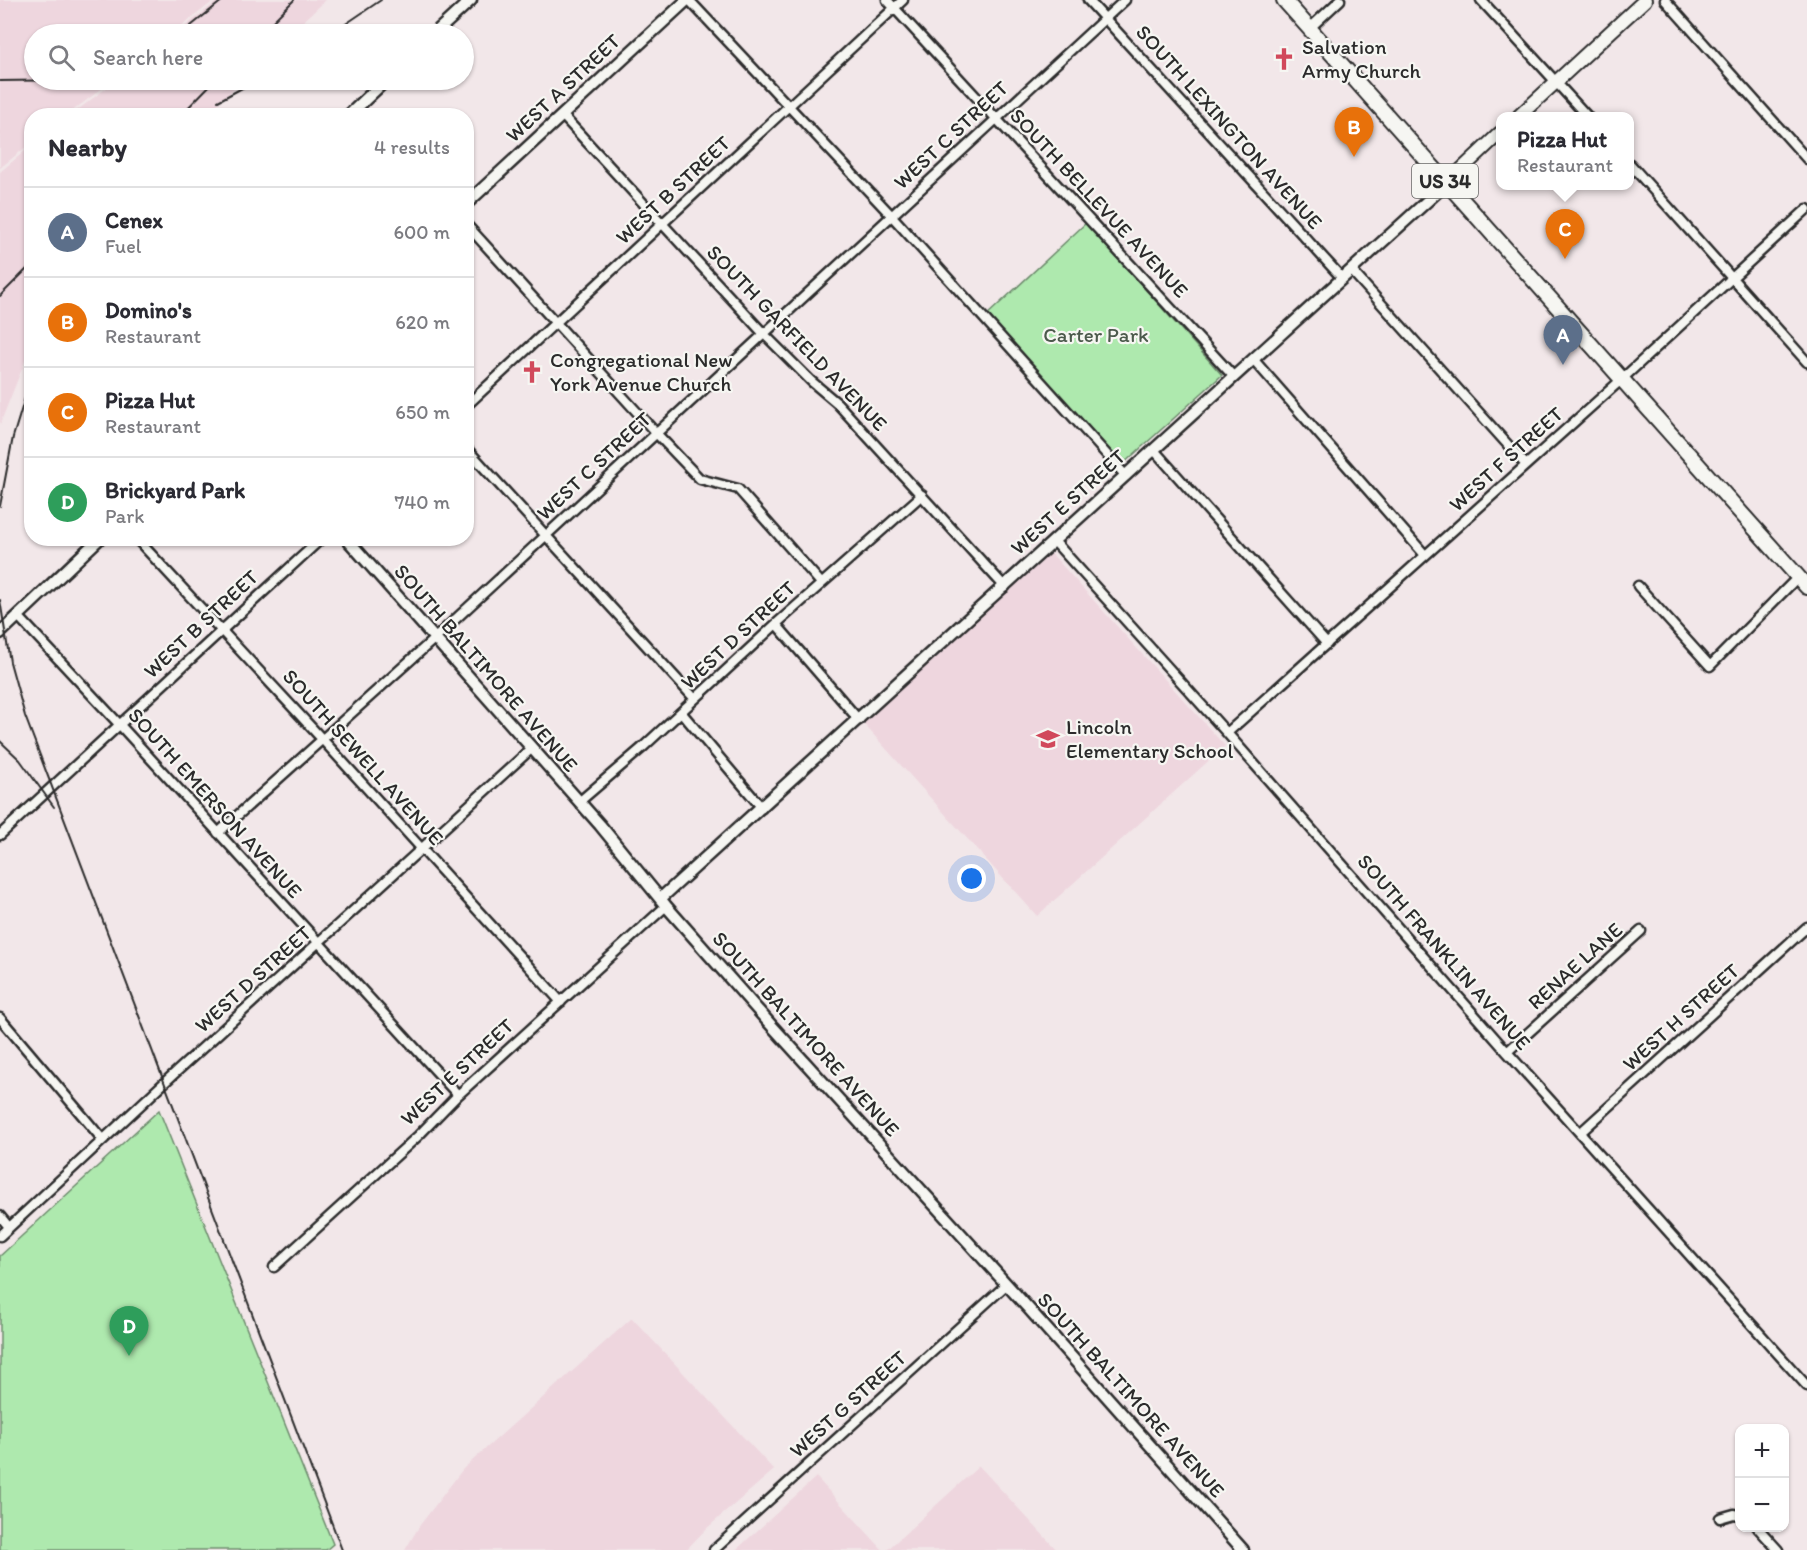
<!DOCTYPE html>
<meta charset="utf-8">
<style>
:root{--surface:#fff;--page:#f7f7f7;--text:#2b2b33;--muted:#7c7c81;--line:#e1e1e2;--accent:#d1495b}
body{margin:0;font-family:Itim,sans-serif;background:var(--page);color:var(--text)}
.controls{position:absolute;right:18px;bottom:18px;display:grid;overflow:hidden;border-radius:12px;box-shadow:0 2px 4px #0004}
.controls button{width:54px;height:54px;display:grid;place-items:center;padding:0;border:0;border-bottom:2px solid var(--line);background:var(--surface);color:var(--text);font:30px sans-serif}
.you{position:absolute;left:972px;top:879px;width:21px;height:21px;margin:-15px;border:4px solid #fff;border-radius:50%;background:#1a73e8;box-shadow:0 0 0 9px #1a73e833}
.badge{display:grid;place-items:center;width:39px;height:39px;border-radius:50%;background:var(--accent);color:#fff;font-size:20px;font-weight:700}
.pin{position:absolute;translate:-50% -50px;filter:drop-shadow(0 2px 3px #0008)}
.pin::after{content:'';position:absolute;top:32px;width:21px;height:18px;background:inherit;clip-path:polygon(0 0,100% 0,50% 100%)}
.popup{position:absolute;left:1496px;top:112px;width:138px;height:78px;box-sizing:border-box;display:grid;place-content:center;border-radius:12px;background:var(--surface);filter:drop-shadow(0 2px 4px #0005);font-size:20px;white-space:nowrap;color:var(--muted)}
.popup b{font-size:22px;color:var(--text)}
.popup::after{content:'';position:absolute;left:50%;top:100%;margin-left:-12px;border:12px solid transparent;border-top-color:var(--surface)}
.list{margin:0;padding:0;list-style:none}
h2{display:flex;justify-content:space-between;align-items:center;height:78px;margin:0;padding:0 24px;font-size:26px}
h2 small{font-size:20px;font-weight:400;color:var(--muted)}
.list li{display:grid;grid-template-columns:39px 1fr auto;gap:18px;align-items:center;box-sizing:border-box;height:90px;padding:0 24px;border-top:2px solid var(--line)}
.list b{display:block;font-size:22px;white-space:nowrap}
.list p{margin:0;font-size:20px;white-space:nowrap;color:var(--muted)}
.list em{font-size:20px;font-style:normal;color:var(--muted)}
.icon{flex:none;width:33px;height:33px;fill:none;stroke:currentColor;stroke-width:2;stroke-linecap:round;stroke-linejoin:round}
.map{position:relative;flex:none;width:1807px;height:1550px;overflow:hidden}
.search{position:absolute;background:var(--surface);box-shadow:0 2px 4px #0004;left:24px;top:24px;width:450px;height:66px;display:flex;align-items:center;gap:15px;box-sizing:border-box;padding:0 21px;border-radius:33px;color:var(--muted);font-size:22px}
.panel{position:absolute;background:var(--surface);box-shadow:0 2px 4px #0004;left:24px;top:108px;width:450px;height:438px;border-radius:24px}
.map>svg:first-child{display:block}
.built{fill:#eed6de}
.green{fill:#aee9ae;stroke:#6c8a6c;stroke-width:1.5}
.lines{fill:none;stroke-linecap:round;stroke-linejoin:round}
.minor-casing{stroke:#2b2b2b;stroke-width:13}
.tertiary-casing{stroke:#2b2b2b;stroke-width:15}
.secondary-casing{stroke:#2b2b2b;stroke-width:16}
.trunk-casing{stroke:#2b2b2b;stroke-width:18}
.minor{stroke:#f6f6f2;stroke-width:8}
.tertiary{stroke:#f6f6f2;stroke-width:10}
.secondary{stroke:#f6f6f2;stroke-width:12}
.trunk{stroke:#f6f6f2;stroke-width:14}
.rail{stroke:#2b2b2b;stroke-width:2}
.labels{text-anchor:middle;stroke-width:4.5;stroke-linejoin:round;paint-order:stroke}
.shield{fill:#f6f6f2;stroke:#686867;stroke-width:1.5}
.shield-label{font-size:20px;font-weight:bold;fill:#2b2b2b}
.poi-label{font-size:21px;fill:#2b2b2b;stroke:#f6f6f2;text-anchor:start}
.street-label{font-size:21px;fill:#2b2b2b;stroke:#f6f6f2}
.park-label{font-size:21px;fill:#4c5a4c;stroke:#f6f6f2}
</style>
<div class="map">
<svg width="1807" height="1550" viewBox="0 0 1807 1550">
<rect width="100%" height="100%" fill="#f2e7e9"/>
<filter id="ink" filterUnits="userSpaceOnUse"><feTurbulence type="fractalNoise" baseFrequency=".0167" numOctaves="2"/><feDisplacementMap in="SourceGraphic" scale="12" xChannelSelector="R" yChannelSelector="G"/><feConvolveMatrix kernelMatrix="1 2 1 2 8 2 1 2 1" color-interpolation-filters="sRGB"/></filter>
<g filter="url(#ink)">
<path class="built" d="M0 0H215L171 34H34V80H113L67 115 32 116 31 143 0 168Z
M219 0H326L290 34H175Z
M117 80H243L206 115H71Z
M31 146V346L0 424V172Z
M1050 552 1225 746 1037 916 862 722Z
M632 1318 774 1470 706 1529 686 1550H405L420 1525 463 1469Z
M979 1466 1057 1550H887Z
M816 1477 883 1550H736Z"/>
<path class="green" d="M1086 223 1222 375 1123 464 986 316Z
M159 1110 333 1544 326 1550H0V1256Z"/>
<g class="lines">
<g class="minor-casing">
<path id="minor" d="M689 0 891 215 1126 476
M887 0 1234 377
M1088 0 1342 278
M1481 0 1587 116
M1665 0 1807 159
M1309 29 1340 0
M563 116 763 333 811 381 837 403 1005 587
M1630 164 1807 362
M466 224 656 433 700 479 738 489 821 583
M1351 270 1526 465
M1253 359 1425 555
M466 406 903 0
M466 448 695 699
M1154 450 1327 644
M136 538 322 739 561 1002
M1054 541 1227 733 1507 1052 1807 1386
M1638 586 1710 666 1798 577
M18 616 119 724 458 1095
M776 624 859 720
M681 712 762 808
M1227 733 1621 380 1807 209
M579 802 642 748 776 624 922 495
M218 833 434 639 1125 0
M0 835 322 538
M0 1018 103 1140
M1507 1052 1641 931
M1580 1133 1807 927
M0 1216 9 1227
M0 1236 164 1083 531 749
M274 1267 418 1136 458 1095 666 906
M1720 1518 1734 1514 1740 1515
M1758 1528 1778 1550
M714 1550 1006 1285"/>
</g>
<g class="tertiary-casing">
<path id="tertiary" d="M434 34 471 0
M348 116 386 80
M466 204 687 0
M346 538 600 825 666 906 771 1025 1029 1309 1243 1550
M0 633 100 538
M660 899 1447 183"/>
</g>
<g class="secondary-casing">
<path id="secondary" d="M1519 116 1645 0
M1447 183 1500 133"/>
</g>
<g class="trunk-casing">
<path id="trunk" d="M1284 0 1807 587"/>
</g>
<use href="#minor" class="minor"/>
<use href="#tertiary" class="tertiary"/>
<use href="#secondary" class="secondary"/>
<use href="#trunk" class="trunk"/>
<path class="rail" d="M181 34 223 0
M260 34 294 0
M331 34 381 0
M0 81 76 80
M218 101 257 80
M180 116 215 80
M0 296 32 264
M0 506 13 437 32 375
M0 600 10 662 25 716 342 1550
M0 741 20 760 54 807"/>
</g>
</g>
<defs>
<g id="church-bare" transform="scale(1.8)"><path d="M-1.2-6h2.4v3.5h3.3v2.4h-3.3V6h-2.4V-.1h-3.3v-2.4h3.3Z" fill="#d1495b" stroke="#f6f6f2" stroke-width="2.5" paint-order="stroke"/></g>
<g id="school-bare" transform="scale(1.8)"><path d="M0-5L7-2L0 1L-7-2ZM-4 1L0 2.5L4 1V4Q0 6-4 4Z" fill="#d1495b" stroke="#f6f6f2" stroke-width="2.5" paint-order="stroke"/></g>
</defs>
<g fill-rule="evenodd">
<use href="#church-bare" x="1284" y="59"/>
<use href="#church-bare" x="532" y="372"/>
<use href="#school-bare" x="1048" y="739"/>
</g>
<g class="labels">
<rect class="shield" x="1412" y="164" width="66" height="34" rx="4.5"/>
<g class="shield-label">
<text x="1445" y="188">US 34</text>
</g>
<g class="poi-label">
<text x="1302" y="54">Salvation<tspan x="1302" dy="24">Army Church</tspan></text>
<text x="550" y="367">Congregational New<tspan x="550" dy="24">York Avenue Church</tspan></text>
<text x="1066" y="734">Lincoln<tspan x="1066" dy="24">Elementary School</tspan></text>
</g>
<g class="street-label">
<text transform="translate(563 88) rotate(-43)" y="7">WEST A STREET</text>
<text transform="translate(1229 127) rotate(48)" y="7">SOUTH LEXINGTON AVENUE</text>
<text transform="translate(951 135) rotate(-43)" y="7">WEST C STREET</text>
<text transform="translate(673 190) rotate(-43)" y="7">WEST B STREET</text>
<text transform="translate(1099 203) rotate(47)" y="7">SOUTH BELLEVUE AVENUE</text>
<text transform="translate(797 338) rotate(46)" y="7">SOUTH GARFIELD AVENUE</text>
<text transform="translate(1506 459) rotate(-42)" y="7">WEST F STREET</text>
<text transform="translate(594 466) rotate(-43)" y="7">WEST C STREET</text>
<text transform="translate(1068 502) rotate(-42)" y="7">WEST E STREET</text>
<text transform="translate(201 624) rotate(-43)" y="7">WEST B STREET</text>
<text transform="translate(738 635) rotate(-43)" y="7">WEST D STREET</text>
<text transform="translate(486 668) rotate(49)" y="7">SOUTH BALTIMORE AVENUE</text>
<text transform="translate(363 757) rotate(48)" y="7">SOUTH SEWELL AVENUE</text>
<text transform="translate(215 803) rotate(48)" y="7">SOUTH EMERSON AVENUE</text>
<text transform="translate(1444 952) rotate(49)" y="7">SOUTH FRANKLIN AVENUE</text>
<text transform="translate(1575 966) rotate(-42)" y="7">RENAE LANE</text>
<text transform="translate(253 979) rotate(-42)" y="7">WEST D STREET</text>
<text transform="translate(1681 1017) rotate(-42)" y="7">WEST H STREET</text>
<text transform="translate(806 1034) rotate(48)" y="7">SOUTH BALTIMORE AVENUE</text>
<text transform="translate(457 1072) rotate(-43)" y="7">WEST E STREET</text>
<text transform="translate(1131 1395) rotate(48)" y="7">SOUTH BALTIMORE AVENUE</text>
<text transform="translate(848 1404) rotate(-42)" y="7">WEST G STREET</text>
</g>
<g class="park-label">
<text x="1096" y="342">Carter Park</text>
</g>
</g>
</svg>
<div class="controls">
<button>+</button>
<button>−</button>
</div>
<div class="you"></div>
<div class="pin badge" style="left:1563px;top:365px;background:#5c6f8a">A</div>
<div class="pin badge" style="left:1354px;top:157px;background:#e8710a">B</div>
<div class="pin badge" style="left:1565px;top:259px;background:#e8710a">C</div>
<div class="popup"><b>Pizza Hut</b>Restaurant</div>
<div class="pin badge" style="left:129px;top:1356px;background:#2e9e5b">D</div>
<div class="search"><svg class="icon" aria-label="search" viewBox="0 0 24 24"><circle cx="10" cy="10" r="6"/><path d="M15 15l6 6"/></svg>Search here</div>
<section class="panel">
<h2>Nearby<small>4 results</small></h2>
<ul class="list">
<li><span class="badge" style="background:#5c6f8a">A</span><div><b>Cenex</b><p>Fuel</p></div><em>600 m</em></li>
<li><span class="badge" style="background:#e8710a">B</span><div><b>Domino's</b><p>Restaurant</p></div><em>620 m</em></li>
<li><span class="badge" style="background:#e8710a">C</span><div><b>Pizza Hut</b><p>Restaurant</p></div><em>650 m</em></li>
<li><span class="badge" style="background:#2e9e5b">D</span><div><b>Brickyard Park</b><p>Park</p></div><em>740 m</em></li>
</ul>
</section>
</div>
